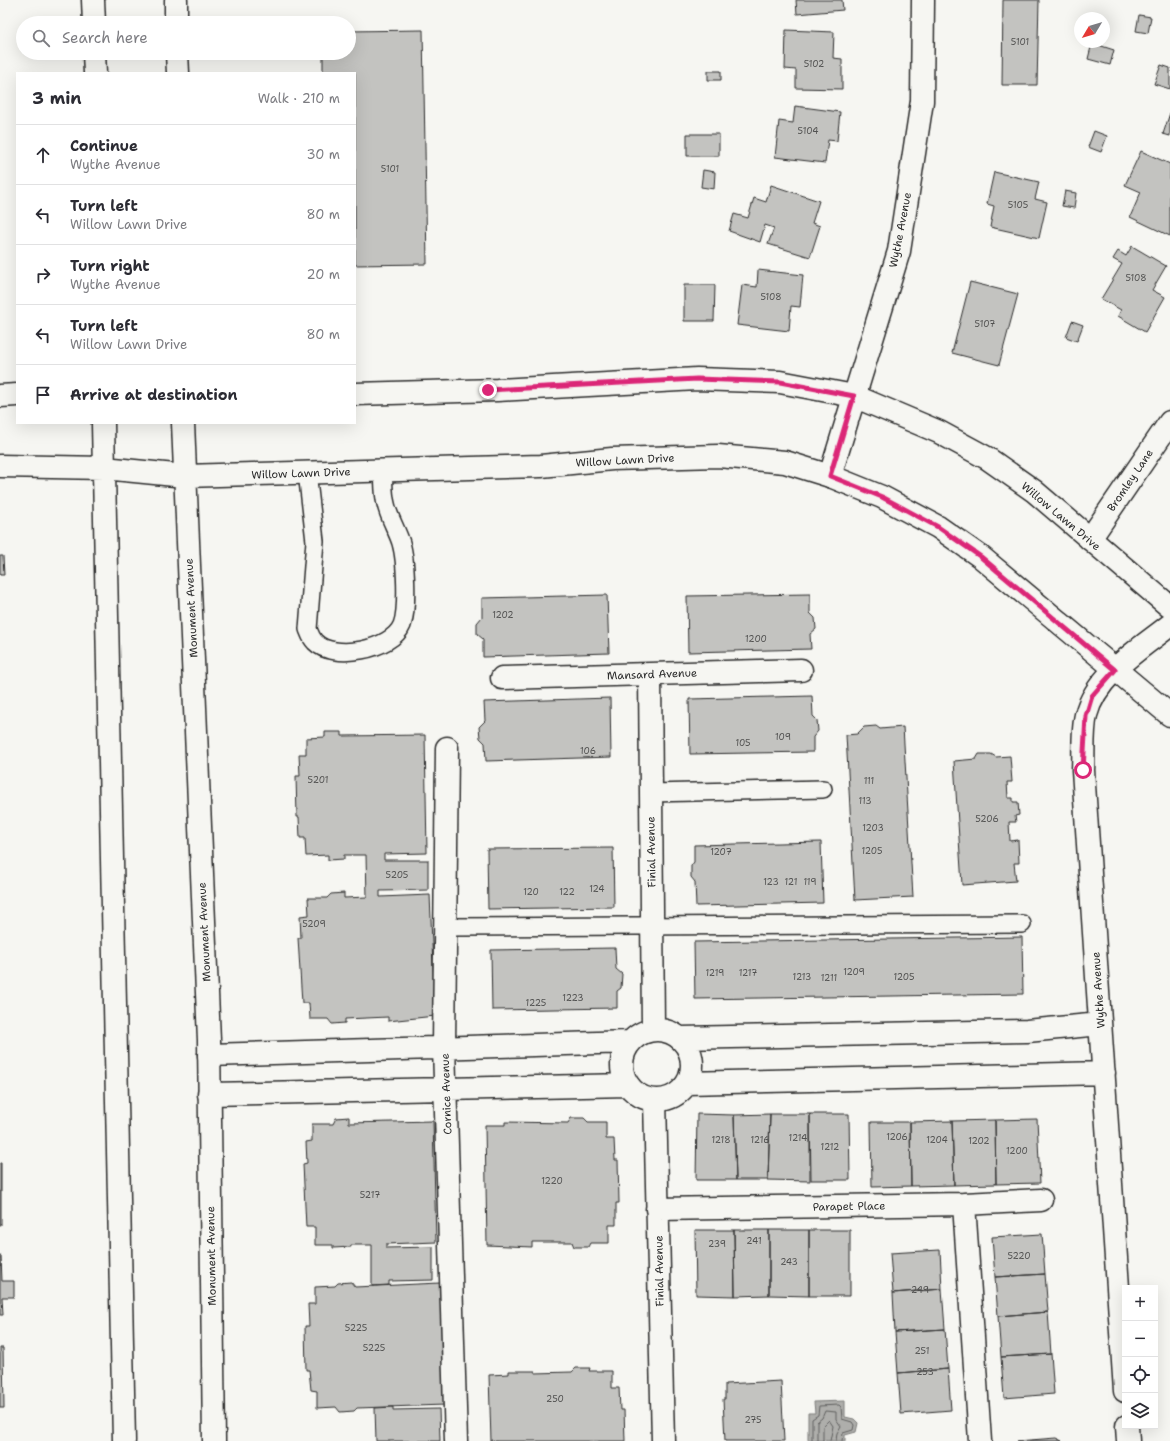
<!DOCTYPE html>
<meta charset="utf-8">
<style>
:root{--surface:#fff;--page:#f2f2f3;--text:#2b2b33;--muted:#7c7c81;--line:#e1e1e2}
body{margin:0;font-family:"Shantell Sans",sans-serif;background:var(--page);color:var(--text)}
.controls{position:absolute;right:12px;bottom:12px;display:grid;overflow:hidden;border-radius:0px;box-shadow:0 4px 16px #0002}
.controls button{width:36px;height:36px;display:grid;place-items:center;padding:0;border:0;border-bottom:1px solid var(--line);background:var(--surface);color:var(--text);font:20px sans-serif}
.compass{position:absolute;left:1074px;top:12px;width:36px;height:36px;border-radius:50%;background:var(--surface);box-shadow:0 4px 16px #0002;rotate:232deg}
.stop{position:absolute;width:12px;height:12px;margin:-9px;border:3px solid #db2777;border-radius:50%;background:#fff}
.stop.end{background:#db2777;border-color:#fff;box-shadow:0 1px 4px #0008}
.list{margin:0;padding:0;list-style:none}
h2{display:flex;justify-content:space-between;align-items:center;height:52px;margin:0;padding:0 16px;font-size:17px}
h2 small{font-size:13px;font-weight:400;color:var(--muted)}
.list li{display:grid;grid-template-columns:26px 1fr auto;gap:12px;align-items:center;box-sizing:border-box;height:60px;padding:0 16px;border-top:1px solid var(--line)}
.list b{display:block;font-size:15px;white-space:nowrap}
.list p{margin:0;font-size:13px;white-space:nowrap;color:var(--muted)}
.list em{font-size:13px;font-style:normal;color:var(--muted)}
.icon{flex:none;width:22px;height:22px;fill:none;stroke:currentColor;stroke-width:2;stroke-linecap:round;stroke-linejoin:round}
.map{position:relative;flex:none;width:1170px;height:1441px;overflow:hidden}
.search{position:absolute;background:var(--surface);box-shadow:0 4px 16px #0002;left:16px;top:16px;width:340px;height:44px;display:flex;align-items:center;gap:10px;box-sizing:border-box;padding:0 14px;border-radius:22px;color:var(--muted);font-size:15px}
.panel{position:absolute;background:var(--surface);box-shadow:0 4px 16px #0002;left:16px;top:72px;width:340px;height:352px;border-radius:0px}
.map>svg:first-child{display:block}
.water{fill:#aeaeab;stroke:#7a7a78}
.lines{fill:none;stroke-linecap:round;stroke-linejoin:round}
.shore{stroke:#5f5f5e;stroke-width:1}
.building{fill:#c3c3c0;stroke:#2b2b2b}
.lane-casing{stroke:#2b2b2b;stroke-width:20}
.street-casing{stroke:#2b2b2b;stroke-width:25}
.secondary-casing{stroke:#2b2b2b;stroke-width:25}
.lane{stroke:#f6f6f2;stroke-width:17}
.street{stroke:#f6f6f2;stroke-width:22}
.secondary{stroke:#f6f6f2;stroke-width:22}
.route{stroke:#db2777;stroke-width:5}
.labels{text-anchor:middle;stroke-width:4;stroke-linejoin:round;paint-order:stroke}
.number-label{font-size:9px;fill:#515150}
.street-label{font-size:11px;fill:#2b2b2b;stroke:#f6f6f2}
</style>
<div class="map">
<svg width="1170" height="1441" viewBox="0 0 1170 1441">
<rect width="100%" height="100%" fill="#f6f6f2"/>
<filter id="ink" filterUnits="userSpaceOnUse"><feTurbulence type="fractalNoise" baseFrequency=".025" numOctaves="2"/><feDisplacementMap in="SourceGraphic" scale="8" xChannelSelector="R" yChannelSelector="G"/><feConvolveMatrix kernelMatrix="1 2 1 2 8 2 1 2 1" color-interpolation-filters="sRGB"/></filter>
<g filter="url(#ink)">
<path class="water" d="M845 1401V1417L854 1419 858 1423 856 1432 845 1435V1441L808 1440V1413H815L814 1402Z"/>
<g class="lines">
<path class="shore" d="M812 1441V1419L818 1415 819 1406 839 1405 841 1407 842 1419 852 1422 854 1425 853 1430 843 1433 842 1441
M817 1441V1422L822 1418 825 1411 836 1412V1419L841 1426 837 1433 836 1441
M823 1441V1426L829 1420 833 1426 830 1441"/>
</g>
<path class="building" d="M796 0H842L843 10 797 14Z
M1003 0H1039L1037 85H1002Z
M1139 15 1151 17 1148 33 1136 31Z
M423 30 427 264 355 265V73H323V53H349V31Z
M786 30 834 32 833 58 842 59V89L796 88V70L785 69Z
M1092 43 1114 50 1110 65 1088 59Z
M1161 65 1170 68V89L1154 84Z
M708 71H721V80H708Z
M795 106 840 112 837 141 828 140 825 163 775 157 779 121 793 123Z
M1170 113V136L1163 134Z
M1094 131 1107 136 1101 152 1088 147Z
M687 134H719V156H687Z
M1141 151 1170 164V236L1130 217 1141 192 1125 185Z
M703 170 715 172 714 189 701 187Z
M994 172 1039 182 1035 199 1047 202 1039 238 990 227 994 206 987 204Z
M771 185 819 201 812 223 820 226 810 257 768 244 774 228 765 225 760 242 729 231 734 214 748 218 754 198 766 202Z
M1065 191 1076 193 1074 208 1062 206Z
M1132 246 1166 266 1152 290 1165 297 1145 332 1118 316 1121 310 1101 299 1122 264 1113 259 1118 251 1126 256Z
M758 270 803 275 800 307 791 306 789 331 737 325 742 285 757 287Z
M970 282 1018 294 999 365 952 353Z
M684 285H715L714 321H684Z
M1072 321 1083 325 1077 341 1066 337Z
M0 556H3L4 575H0Z
M810 594V613L815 618 816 629 810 634 811 649 688 652 687 596Z
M607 595 609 653 483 657V639L477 634V623L482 617V598Z
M812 696 813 716 817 720 818 731 813 737V752L690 754 689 699Z
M610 698 611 757 486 761 485 743 480 738 479 727 485 721 484 702Z
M876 726 880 729 903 727 913 897 855 900 846 735 857 734 864 727Z
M325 732H342V736L425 735 427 853 384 854V860H428V890L380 891V897L430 895 435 1016 388 1021V1017L345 1019V1023L332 1024 328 1019H310L309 1003H302L298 938H301L300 916 309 915 308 898H327L331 894 344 893V898L367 897 366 855H344V859L328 860V855L306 856 305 838H300L299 817H297L296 776H300L299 754H306V738L325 737Z
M979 754H991L996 757 1010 756 1012 782H1007L1008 798H1013V802H1018L1019 815 1015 816 1016 822H1009L1010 841 1018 840 1019 863H1014L1016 881 962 885 954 761 976 759Z
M821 842 823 903 696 906 695 882 691 877V866L694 862V845Z
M613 848 614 907 488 909 487 849Z
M1022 937 1023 994 695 999 694 942Z
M615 948 616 969 622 974 621 988 617 991V1008L492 1010 491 950Z
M697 1114 734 1115 736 1180H696Z
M770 1114 768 1180H736L734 1115Z
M770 1114H810V1181L768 1180Z
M810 1114H849L850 1180H811Z
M349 1117V1123L433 1121 436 1242 386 1244V1248L433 1247V1280L389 1281V1285L372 1286V1245H351V1247L333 1248V1245H315V1227H306L303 1164 307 1163 306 1142 312 1141V1124H333L336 1118Z
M571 1118H584L588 1122H606V1139H614L615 1160H618L619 1203H616V1225H609V1243H590L588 1247H574L572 1242H532V1247L487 1245 485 1125H505V1122L568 1123Z
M1037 1119 1040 1183 996 1184 995 1120Z
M995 1120 996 1184 954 1185 952 1121Z
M952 1121 954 1185 911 1186 910 1122Z
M871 1122H910L911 1186 872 1187Z
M0 1163H1V1225H0Z
M695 1230H734L735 1296 696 1295Z
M734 1230H769V1295L735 1296Z
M769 1230H809V1296L769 1295Z
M809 1230H850V1296H809Z
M1042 1234 1045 1274 995 1277 992 1237Z
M940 1250 942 1289 893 1293 890 1253Z
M0 1256H1L2 1281H14V1297H2L3 1315H0Z
M1045 1274 1048 1312 998 1316 995 1277Z
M351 1282 355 1287 440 1283 445 1405 357 1408 354 1411 340 1412 336 1407 317 1408V1391L311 1390 309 1370H306L305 1326H309L308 1304H315V1287L335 1286 338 1283Z
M942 1289 945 1329 895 1332 893 1293Z
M1048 1312 1051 1354 1001 1357 998 1316Z
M945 1329 948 1369 898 1373 895 1332Z
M0 1348H3L4 1408H0Z
M1051 1354 1054 1394 1004 1398 1001 1357Z
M576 1368H590L589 1371H612V1388H619L620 1410H624L625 1441H491L489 1375 509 1374V1371H535V1373L572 1372Z
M948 1369 951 1410 901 1414 898 1373Z
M781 1381 784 1441H725L723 1399H725V1384Z
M393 1407V1410L439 1409 440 1441H376L375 1408Z
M1056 1438 1062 1441H1017Z"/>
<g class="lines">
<g class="lane-casing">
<path id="lane" d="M307 472 315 541 308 629C310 634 311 638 315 642 333 661 392 650 402 625 408 609 406 560 401 543 397 530 389 518 386 504 383 493 384 481 383 470
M651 793 823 789
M445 927 1022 924"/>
</g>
<g class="street-casing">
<path id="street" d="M830 476 899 251 922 101 923 0
M1090 539 1170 422
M650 674 653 1029
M502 678 801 670
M447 748 444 1047 456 1441
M622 1065a35 35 0 1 1 70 0a35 35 0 1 1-70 0Z
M681 1038 1027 1031 1100 1024
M209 1055 629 1042
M687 1083 1104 1073
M209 1094 628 1085
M655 1100 663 1441
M964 1204 980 1441
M657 1209 964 1204 1041 1200
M1125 1391 1083 770C1084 753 1082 732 1086 715 1096 675 1140 649 1170 625
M1127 1426 1128 1441"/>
</g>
<g class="secondary-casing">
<path id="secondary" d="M93 0 94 23
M176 0V23
M94 53 95 73
M177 53 178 73
M355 394 497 390 697 379 780 382 854 396 939 432 987 458 1034 491 1170 607
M0 396 17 395
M103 423 124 1441
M183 423 209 1040 214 1441
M0 466 104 468 185 476 541 466 612 459 718 456 785 462 830 476 882 497 938 527 981 557 1170 715"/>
</g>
<use href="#lane" class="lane"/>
<use href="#street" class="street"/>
<use href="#secondary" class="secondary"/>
</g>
</g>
<g class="lines" filter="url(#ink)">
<path class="route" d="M488 390 697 379 780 382 854 396 830 476 882 497 938 527 981 557 1115 670 1092 696 1086 716 1083 770"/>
</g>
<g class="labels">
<g class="number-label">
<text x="1020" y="45">5101</text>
<text x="814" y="67">5102</text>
<text x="808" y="134">5104</text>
<text x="390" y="172">5101</text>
<text x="1018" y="208">5105</text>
<text x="1136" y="281">5108</text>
<text x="771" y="300">5108</text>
<text x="985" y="327">5107</text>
<text x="503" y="618">1202</text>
<text x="756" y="642">1200</text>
<text x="783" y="740">109</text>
<text x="743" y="746">105</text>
<text x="588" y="754">106</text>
<text x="318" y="783">5201</text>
<text x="869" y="784">111</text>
<text x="865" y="804">113</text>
<text x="987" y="822">5206</text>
<text x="873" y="831">1203</text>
<text x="872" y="854">1205</text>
<text x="721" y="855">1207</text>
<text x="397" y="878">5205</text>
<text x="771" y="885">123</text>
<text x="791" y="885">121</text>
<text x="810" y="885">119</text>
<text x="597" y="892">124</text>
<text x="531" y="895">120</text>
<text x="567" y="895">122</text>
<text x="314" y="927">5209</text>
<text x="854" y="975">1209</text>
<text x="715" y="976">1219</text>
<text x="748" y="976">1217</text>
<text x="802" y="980">1213</text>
<text x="904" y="980">1205</text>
<text x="829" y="981">1211</text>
<text x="573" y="1001">1223</text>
<text x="536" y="1006">1225</text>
<text x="897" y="1140">1206</text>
<text x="798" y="1141">1214</text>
<text x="721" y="1143">1218</text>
<text x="760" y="1143">1216</text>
<text x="937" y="1143">1204</text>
<text x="979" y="1144">1202</text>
<text x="830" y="1150">1212</text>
<text x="1017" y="1154">1200</text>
<text x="552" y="1184">1220</text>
<text x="370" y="1198">5217</text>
<text x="754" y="1244">241</text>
<text x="717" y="1247">239</text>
<text x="1019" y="1259">5220</text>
<text x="789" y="1265">243</text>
<text x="920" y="1293">249</text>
<text x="356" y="1331">5225</text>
<text x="374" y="1351">5225</text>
<text x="922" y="1354">251</text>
<text x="925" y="1375">253</text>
<text x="555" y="1402">250</text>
<text x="753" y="1423">275</text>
</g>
<g class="street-label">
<text transform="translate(900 230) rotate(-79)" y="4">Wythe Avenue</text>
<text transform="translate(625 460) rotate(-3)" y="4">Willow Lawn Drive</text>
<text transform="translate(301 473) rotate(-2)" y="4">Willow Lawn Drive</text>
<text transform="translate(1130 480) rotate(-56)" y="4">Bromley Lane</text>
<text transform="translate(1061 516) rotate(40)" y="4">Willow Lawn Drive</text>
<text transform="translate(191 608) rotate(-93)" y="4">Monument Avenue</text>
<text transform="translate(652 674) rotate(-2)" y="4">Mansard Avenue</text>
<text transform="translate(651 852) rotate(-91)" y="4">Finial Avenue</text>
<text transform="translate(204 932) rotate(-93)" y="4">Monument Avenue</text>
<text transform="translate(1098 990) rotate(-94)" y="4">Wythe Avenue</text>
<text transform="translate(446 1094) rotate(-92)" y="4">Cornice Avenue</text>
<text transform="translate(849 1206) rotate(-1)" y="4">Parapet Place</text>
<text transform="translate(211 1256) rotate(-91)" y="4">Monument Avenue</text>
<text transform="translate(659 1271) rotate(-91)" y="4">Finial Avenue</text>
</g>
</g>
</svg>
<div class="controls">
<button>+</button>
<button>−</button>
<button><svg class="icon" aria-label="locate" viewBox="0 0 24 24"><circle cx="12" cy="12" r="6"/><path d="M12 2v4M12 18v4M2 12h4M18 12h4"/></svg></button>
<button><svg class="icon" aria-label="layers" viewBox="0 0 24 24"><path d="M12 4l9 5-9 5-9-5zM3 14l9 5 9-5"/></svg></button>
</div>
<svg class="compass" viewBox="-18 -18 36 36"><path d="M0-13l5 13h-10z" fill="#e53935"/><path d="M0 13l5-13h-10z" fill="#7c7c81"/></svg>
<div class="stop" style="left:1083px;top:770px"></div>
<div class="stop end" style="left:488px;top:390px"></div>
<div class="search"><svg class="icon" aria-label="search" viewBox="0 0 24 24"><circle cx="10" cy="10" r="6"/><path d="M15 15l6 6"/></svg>Search here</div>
<section class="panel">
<h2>3 min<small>Walk · 210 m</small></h2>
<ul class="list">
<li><svg class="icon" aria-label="ahead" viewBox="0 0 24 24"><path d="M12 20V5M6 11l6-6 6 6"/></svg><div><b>Continue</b><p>Wythe Avenue</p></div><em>30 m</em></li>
<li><svg class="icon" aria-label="left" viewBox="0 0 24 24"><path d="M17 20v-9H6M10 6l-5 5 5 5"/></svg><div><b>Turn left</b><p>Willow Lawn Drive</p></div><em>80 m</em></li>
<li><svg class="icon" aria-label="right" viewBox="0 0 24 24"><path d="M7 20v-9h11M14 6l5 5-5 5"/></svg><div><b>Turn right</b><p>Wythe Avenue</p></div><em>20 m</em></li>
<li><svg class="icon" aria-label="left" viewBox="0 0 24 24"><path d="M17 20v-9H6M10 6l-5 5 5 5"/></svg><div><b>Turn left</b><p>Willow Lawn Drive</p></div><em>80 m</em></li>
<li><svg class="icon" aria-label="arrive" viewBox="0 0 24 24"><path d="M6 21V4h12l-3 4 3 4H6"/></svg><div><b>Arrive at destination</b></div></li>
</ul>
</section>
</div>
